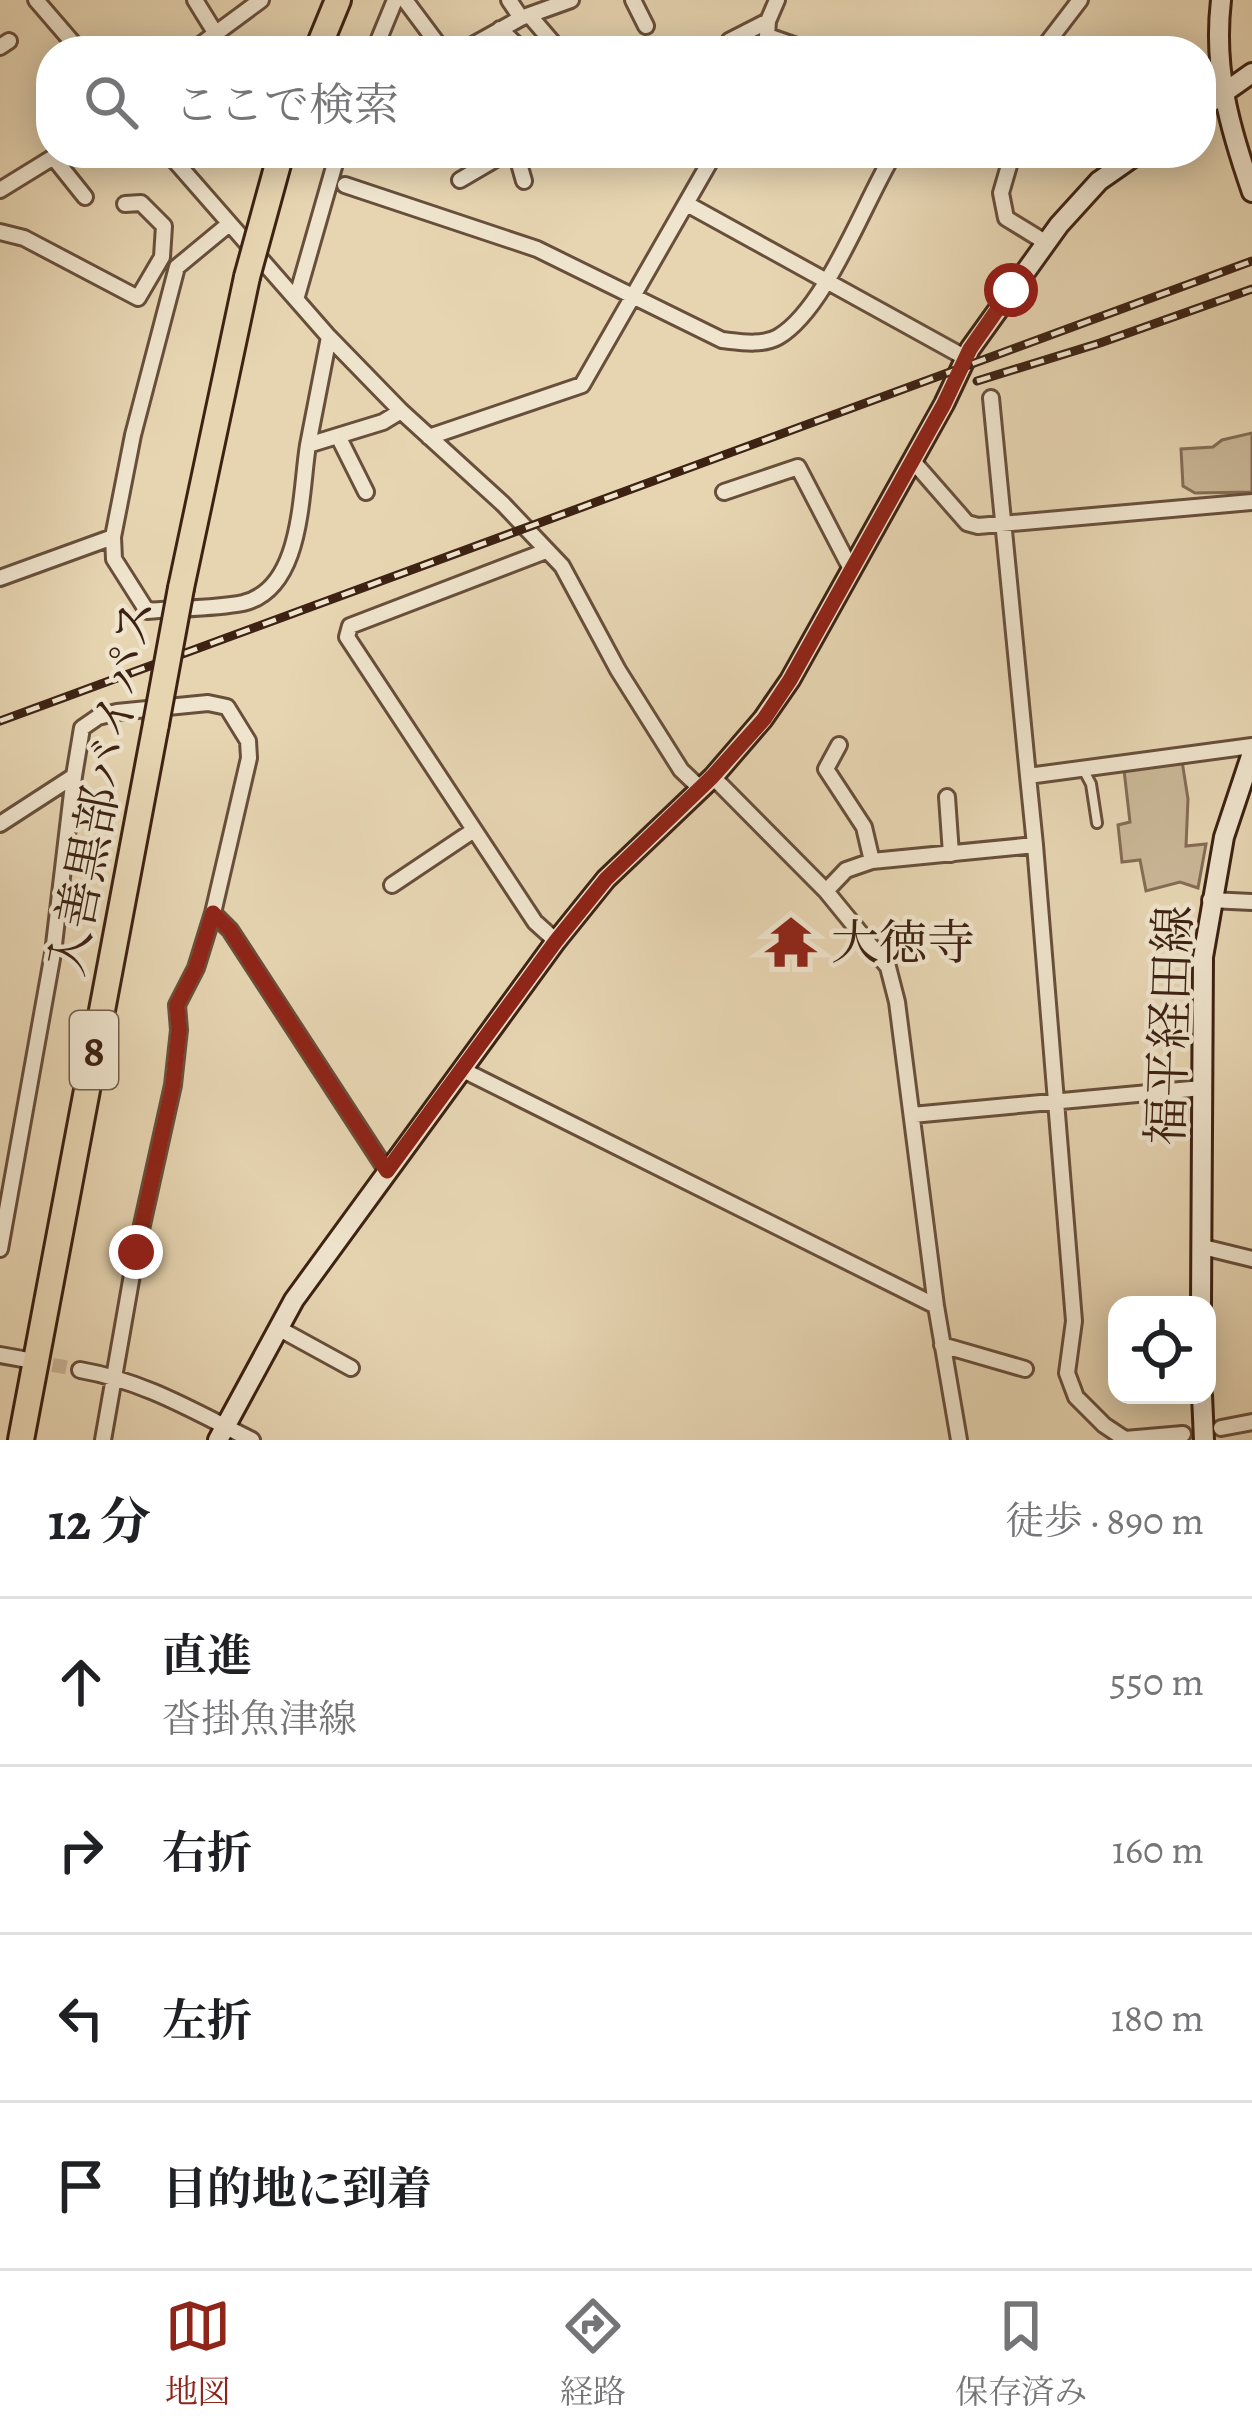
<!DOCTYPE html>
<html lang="ja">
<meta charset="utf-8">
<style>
:root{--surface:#fff;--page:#f6f6f6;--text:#202124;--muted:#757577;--line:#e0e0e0;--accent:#8f2418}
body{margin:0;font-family:Alegreya,"Noto Serif JP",serif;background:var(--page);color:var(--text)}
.controls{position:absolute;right:36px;bottom:36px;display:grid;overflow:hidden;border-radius:24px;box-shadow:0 6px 30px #0003}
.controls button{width:108px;height:108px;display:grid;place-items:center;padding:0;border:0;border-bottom:3px solid var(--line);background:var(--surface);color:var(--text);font:60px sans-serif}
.stop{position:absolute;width:36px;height:36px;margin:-27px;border:9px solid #8f2418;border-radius:50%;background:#fff}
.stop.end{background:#8f2418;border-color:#fff;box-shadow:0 3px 12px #0008}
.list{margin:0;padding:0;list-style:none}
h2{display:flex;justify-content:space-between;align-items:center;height:156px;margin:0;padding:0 48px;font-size:51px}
h2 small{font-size:39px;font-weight:400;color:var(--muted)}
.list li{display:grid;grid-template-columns:78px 1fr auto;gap:36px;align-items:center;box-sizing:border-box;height:168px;padding:0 48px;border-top:3px solid var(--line)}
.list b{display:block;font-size:45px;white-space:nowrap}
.list p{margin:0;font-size:39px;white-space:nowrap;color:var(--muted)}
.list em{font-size:39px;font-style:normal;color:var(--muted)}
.icon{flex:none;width:66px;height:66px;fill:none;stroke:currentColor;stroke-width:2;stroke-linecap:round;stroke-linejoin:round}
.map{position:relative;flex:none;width:1252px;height:1440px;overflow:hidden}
.search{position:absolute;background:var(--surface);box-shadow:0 6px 30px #0003;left:36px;right:36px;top:36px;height:132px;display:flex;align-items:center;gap:30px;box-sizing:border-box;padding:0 42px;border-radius:48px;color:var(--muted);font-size:45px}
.sheet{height:828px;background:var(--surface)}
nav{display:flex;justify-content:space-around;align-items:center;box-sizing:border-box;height:168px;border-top:3px solid var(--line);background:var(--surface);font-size:33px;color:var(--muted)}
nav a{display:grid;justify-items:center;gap:6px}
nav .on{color:var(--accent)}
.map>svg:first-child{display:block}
.green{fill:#cab797;stroke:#846c55;stroke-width:3}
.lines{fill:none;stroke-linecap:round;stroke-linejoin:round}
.street-tunnel{stroke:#c5b192;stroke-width:14;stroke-dasharray:14 7;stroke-linecap:butt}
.lane-casing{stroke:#684f3b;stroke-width:14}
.street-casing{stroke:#684f3b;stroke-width:20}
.secondary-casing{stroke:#3d2213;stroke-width:24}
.highway-casing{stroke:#3d2213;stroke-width:30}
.lane{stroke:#efe4cd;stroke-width:8}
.street{stroke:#efe4cd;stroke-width:14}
.secondary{stroke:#efe4cd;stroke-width:18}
.highway{stroke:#e7d5b2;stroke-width:24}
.rail-casing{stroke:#3d2213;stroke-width:9}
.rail{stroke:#efe4cd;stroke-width:4.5;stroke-dasharray:14;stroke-linecap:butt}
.highway-bridge-casing{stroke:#3d2213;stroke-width:30;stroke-linecap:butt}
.highway-bridge{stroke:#e7d5b2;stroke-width:24}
.route{stroke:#8f2418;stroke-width:15}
.labels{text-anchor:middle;stroke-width:9;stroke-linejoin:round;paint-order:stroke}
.shield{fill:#efe4cd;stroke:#725c4b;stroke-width:3}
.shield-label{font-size:45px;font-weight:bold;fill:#3d2213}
.street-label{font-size:48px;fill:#3d2213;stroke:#efe4cd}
.poi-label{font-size:48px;fill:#3d2213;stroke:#efe4cd;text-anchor:start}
</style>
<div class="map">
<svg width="1252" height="1440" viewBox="0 0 1252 1440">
<rect width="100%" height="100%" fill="#e7d5b2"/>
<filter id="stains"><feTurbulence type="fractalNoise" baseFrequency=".00167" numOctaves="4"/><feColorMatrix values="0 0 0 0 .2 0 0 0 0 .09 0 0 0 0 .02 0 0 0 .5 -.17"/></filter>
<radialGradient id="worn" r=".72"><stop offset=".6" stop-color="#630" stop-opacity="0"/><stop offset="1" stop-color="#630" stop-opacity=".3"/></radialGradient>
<path class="green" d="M1252 433V492L1195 493 1183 486 1181 449 1213 447 1222 440Z
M1182 761 1188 799 1186 846 1206 844 1198 888 1180 882 1146 891 1140 860 1122 862 1118 825 1130 822 1124 770Z"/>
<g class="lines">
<path class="street-tunnel" d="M32 1361 80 1370"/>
<g class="lane-casing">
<path id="lane" d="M1083 769 1091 784 1097 823"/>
</g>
<g class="street-casing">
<path id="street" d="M36 0 80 51
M195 0 216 34
M405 0 443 51
M509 0 521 18
M633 0 646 26
M530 16 560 51
M500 29 523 51
M768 36 811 51
M729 41 768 21
M0 47 9 41
M192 51 261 0
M374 51 395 0
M462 51 521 18 571 0
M766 51 768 21 777 0
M1041 51 1080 0
M168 153 329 337 401 411 503 504 562 566 618 670 681 770 701 789
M516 153 524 181
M994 153 1010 162 1001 193 1006 218 1045 242
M53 157 85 197
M460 180 506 153
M345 185 537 249 722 340C740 342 762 346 778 337 826 309 864 202 894 153
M0 190 60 153
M687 204 966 358
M0 232 24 238 138 298 162 257 164 226 141 203 125 204
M297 296 338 153
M991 398 1028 776
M338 436 366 492
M429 437 582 385 715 153
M308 445 329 337
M912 460 967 523 978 526 1252 502
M724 492 798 467 851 569
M113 537 133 435 177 267 229 224
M546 551 350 626 347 637 535 922 556 941
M0 578 113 537 114 559 147 611C178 608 212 609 243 603 303 589 300 495 308 445L383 422 401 411
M839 745 826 769 864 827 872 861
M713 777 826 891 888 967 897 1002 936 1306 959 1440
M947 797 951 854
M0 824 74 776 82 728 98 717 117 712 208 703 227 707 248 741 249 758 213 913 196 968 177 1005 179 1030 173 1085 136 1252 103 1440
M1035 845 1028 776 1252 746
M392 885 474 830
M826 891 846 870 872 861 1035 845 1074 1321 1067 1373 1076 1397 1104 1425 1125 1439 1183 1434
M1210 900 1252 902
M213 913 230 930 387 1171
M461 1069 936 1306
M912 1115 1202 1088
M1203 1247 1252 1259
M0 1249 53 953 74 776
M278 1328 351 1368
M942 1345 1025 1369
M0 1355 28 1360
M80 1370C144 1381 195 1412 252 1440
M1221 1428 1252 1422"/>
</g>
<g class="secondary-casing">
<path id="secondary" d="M1221 0C1213 69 1229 126 1252 192
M1201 109 1252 73
M1201 1305 1203 957 1224 837 1252 753
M1202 1395 1204 1440
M218 1440 294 1300 556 941 606 879 713 777 763 719 790 680 944 404 970 349 1059 225 1099 181 1139 153"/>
</g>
<g class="highway-casing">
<path id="highway" d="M317 51 338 0
M181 588 247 277
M21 1440 156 724"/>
</g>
<use href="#lane" class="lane"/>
<use href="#street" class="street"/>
<use href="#secondary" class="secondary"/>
<use href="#highway" class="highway"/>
<g class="rail-casing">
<path id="rail" d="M977 381 1100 343 1252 289
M0 721 1252 261"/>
</g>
<use href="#rail" class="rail"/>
<g class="highway-bridge-casing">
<path id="highway-bridge" d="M247 277 281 153
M156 724 181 588"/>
</g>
<use href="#highway-bridge" class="highway-bridge"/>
</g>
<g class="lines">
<path class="route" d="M136 1252 173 1085 179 1030 177 1005 196 968 213 913 230 930 387 1171 556 941 606 879 712 777 764 719 790 680 944 404 970 349 1011 290"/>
</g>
<defs>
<g id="temple-bare" transform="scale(4.14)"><path d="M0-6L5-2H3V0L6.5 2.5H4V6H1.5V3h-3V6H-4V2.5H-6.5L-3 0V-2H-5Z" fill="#8f2418" stroke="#efe4cd" stroke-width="2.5" paint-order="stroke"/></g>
</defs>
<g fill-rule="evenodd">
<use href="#temple-bare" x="791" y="942"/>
</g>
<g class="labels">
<rect class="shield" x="70" y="1011" width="48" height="78" rx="9"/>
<g class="shield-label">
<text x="94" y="1066">8</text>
</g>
<g class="street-label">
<text transform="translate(101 787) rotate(-79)" y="17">入善黒部バイパス</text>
<text transform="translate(1169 1025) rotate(-88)" y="17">福平経田線</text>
</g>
<g class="poi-label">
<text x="831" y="959">大徳寺</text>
</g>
</g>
<rect width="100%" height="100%" filter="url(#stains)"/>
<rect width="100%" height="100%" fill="url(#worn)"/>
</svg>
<div class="controls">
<button><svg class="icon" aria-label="locate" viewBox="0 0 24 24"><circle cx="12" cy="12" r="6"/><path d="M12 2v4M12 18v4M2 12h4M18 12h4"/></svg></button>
</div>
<div class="stop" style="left:1011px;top:290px"></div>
<div class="stop end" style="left:136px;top:1252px"></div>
<div class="search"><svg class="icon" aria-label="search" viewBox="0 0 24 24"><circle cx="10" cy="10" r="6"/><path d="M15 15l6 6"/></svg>ここで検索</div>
</div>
<section class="sheet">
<h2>12 分<small>徒歩 · 890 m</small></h2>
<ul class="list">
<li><svg class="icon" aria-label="ahead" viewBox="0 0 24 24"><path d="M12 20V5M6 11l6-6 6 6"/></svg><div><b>直進</b><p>沓掛魚津線</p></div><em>550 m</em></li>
<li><svg class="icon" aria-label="right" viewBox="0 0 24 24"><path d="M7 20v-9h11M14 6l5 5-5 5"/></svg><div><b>右折</b></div><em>160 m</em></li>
<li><svg class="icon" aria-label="left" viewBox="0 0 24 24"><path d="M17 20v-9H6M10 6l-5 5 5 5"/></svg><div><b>左折</b></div><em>180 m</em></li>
<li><svg class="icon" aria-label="arrive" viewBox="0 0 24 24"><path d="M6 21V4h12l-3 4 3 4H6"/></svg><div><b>目的地に到着</b></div></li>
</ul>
</section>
<nav>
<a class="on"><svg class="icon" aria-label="map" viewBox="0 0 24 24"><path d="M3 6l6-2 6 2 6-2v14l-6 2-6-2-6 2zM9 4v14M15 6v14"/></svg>地図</a>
<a><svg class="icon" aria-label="directions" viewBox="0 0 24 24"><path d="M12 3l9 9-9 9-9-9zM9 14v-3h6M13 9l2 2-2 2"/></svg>経路</a>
<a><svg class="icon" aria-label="saved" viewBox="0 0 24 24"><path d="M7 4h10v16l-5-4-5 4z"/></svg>保存済み</a>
</nav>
